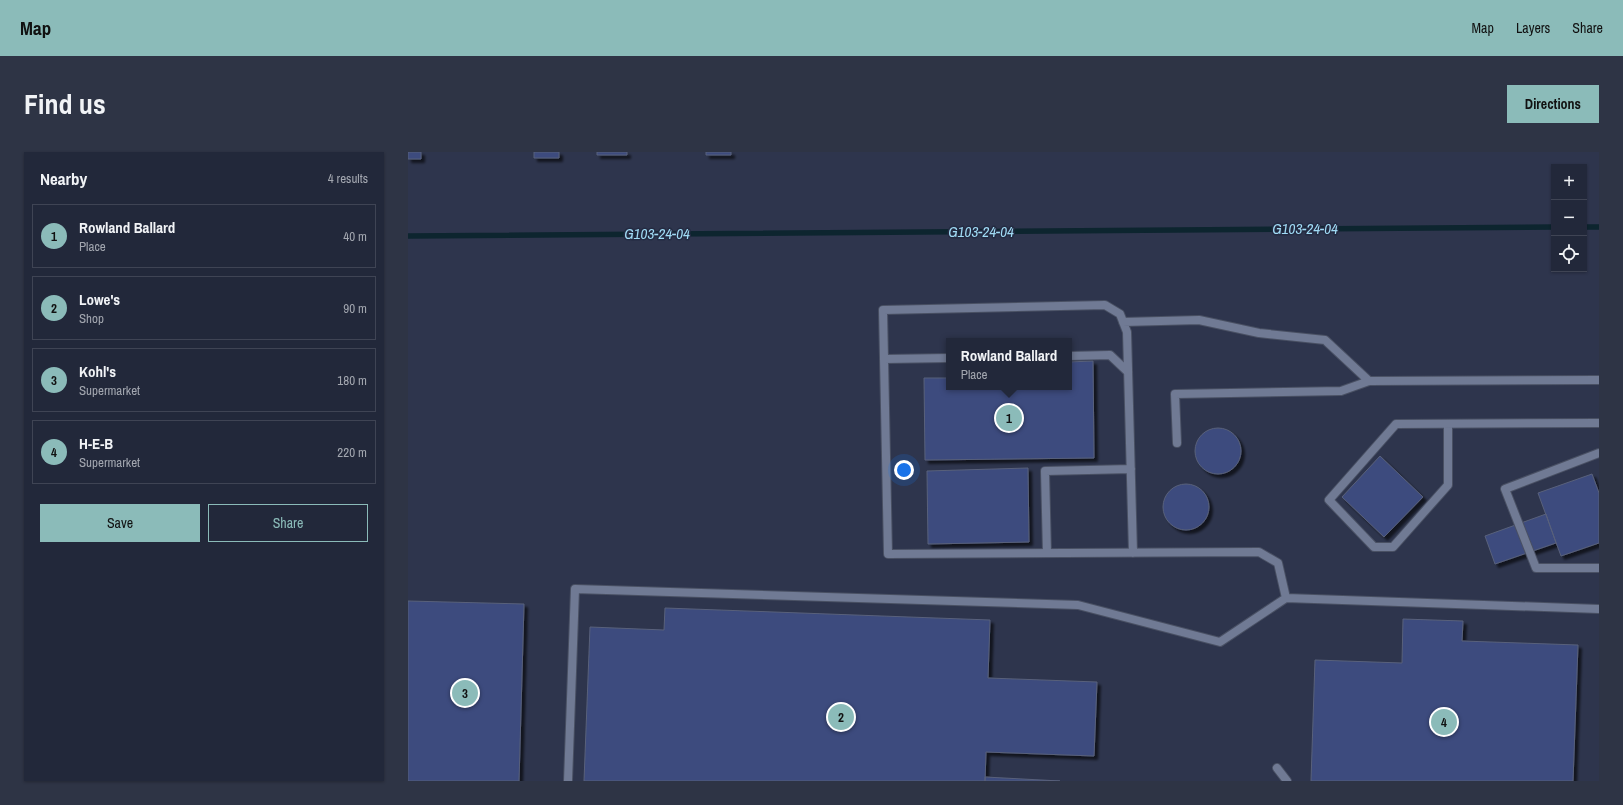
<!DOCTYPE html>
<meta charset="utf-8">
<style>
:root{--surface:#22283a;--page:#2e3445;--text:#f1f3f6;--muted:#a2a6af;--line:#3f4454;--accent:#8bbbb9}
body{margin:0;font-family:"Archivo Narrow",sans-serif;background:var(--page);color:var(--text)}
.controls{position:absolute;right:12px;top:12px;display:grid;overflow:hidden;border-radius:0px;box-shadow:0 1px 3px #0004}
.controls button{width:36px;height:36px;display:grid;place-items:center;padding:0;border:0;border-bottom:1px solid var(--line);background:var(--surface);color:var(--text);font:20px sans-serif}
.you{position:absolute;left:496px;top:318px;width:14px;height:14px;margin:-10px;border:3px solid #fff;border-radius:50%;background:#1a73e8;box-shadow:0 0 0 6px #1a73e833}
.badge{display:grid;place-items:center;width:26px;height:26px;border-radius:50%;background:var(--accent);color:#111;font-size:13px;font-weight:700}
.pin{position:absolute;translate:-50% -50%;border:2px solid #fff;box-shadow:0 1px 4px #0006}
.popup{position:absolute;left:538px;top:186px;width:126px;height:52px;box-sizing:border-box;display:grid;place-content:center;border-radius:0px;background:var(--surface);filter:drop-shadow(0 1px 3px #0005);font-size:13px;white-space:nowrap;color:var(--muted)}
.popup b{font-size:15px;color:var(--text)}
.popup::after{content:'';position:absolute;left:50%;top:100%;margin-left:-8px;border:8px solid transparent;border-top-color:var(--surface)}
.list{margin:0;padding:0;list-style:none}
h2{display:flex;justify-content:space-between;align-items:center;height:52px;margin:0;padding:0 16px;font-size:17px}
h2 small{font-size:13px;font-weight:400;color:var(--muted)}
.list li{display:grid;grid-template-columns:26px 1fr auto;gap:12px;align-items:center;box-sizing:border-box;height:64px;margin:0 8px 8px;padding:0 8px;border:1px solid var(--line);border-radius:0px}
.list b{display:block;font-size:15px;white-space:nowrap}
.list p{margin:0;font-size:13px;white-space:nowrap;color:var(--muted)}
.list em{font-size:13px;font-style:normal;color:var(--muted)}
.actions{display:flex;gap:8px;padding:12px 16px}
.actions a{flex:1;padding:9px 0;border:1px solid var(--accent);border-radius:0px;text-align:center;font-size:14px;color:var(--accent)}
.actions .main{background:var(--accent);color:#111}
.icon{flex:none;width:22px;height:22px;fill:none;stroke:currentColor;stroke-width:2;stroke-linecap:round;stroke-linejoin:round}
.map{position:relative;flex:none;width:1191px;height:629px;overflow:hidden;border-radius:0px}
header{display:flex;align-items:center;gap:24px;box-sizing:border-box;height:56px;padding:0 20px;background:var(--accent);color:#111}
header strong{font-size:19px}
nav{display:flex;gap:22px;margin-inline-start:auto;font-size:14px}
.intro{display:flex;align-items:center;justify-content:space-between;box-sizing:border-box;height:96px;padding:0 24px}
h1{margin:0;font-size:28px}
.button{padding:10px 18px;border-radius:0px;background:var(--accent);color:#111;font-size:14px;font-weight:700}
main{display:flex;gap:24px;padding:0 24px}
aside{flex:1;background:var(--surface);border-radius:0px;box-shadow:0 1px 3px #0004}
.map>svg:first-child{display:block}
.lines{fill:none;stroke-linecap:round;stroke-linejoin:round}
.stream{stroke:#0d252f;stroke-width:5.5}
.building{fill:#3c4b7e;stroke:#59617b;filter:url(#shadow)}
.service-casing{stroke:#495063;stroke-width:10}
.service{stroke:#707a94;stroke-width:8}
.labels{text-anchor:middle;stroke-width:3;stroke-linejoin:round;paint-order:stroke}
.water-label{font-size:15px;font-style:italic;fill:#a0dbf5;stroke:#242b42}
</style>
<header>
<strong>Map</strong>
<nav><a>Map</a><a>Layers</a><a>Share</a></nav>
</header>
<div class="intro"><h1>Find us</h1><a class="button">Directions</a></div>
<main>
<aside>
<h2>Nearby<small>4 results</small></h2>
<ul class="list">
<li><span class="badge">1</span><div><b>Rowland Ballard</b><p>Place</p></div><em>40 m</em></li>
<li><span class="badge">2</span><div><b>Lowe's</b><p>Shop</p></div><em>90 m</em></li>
<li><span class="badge">3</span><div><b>Kohl's</b><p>Supermarket</p></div><em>180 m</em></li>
<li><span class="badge">4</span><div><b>H-E-B</b><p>Supermarket</p></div><em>220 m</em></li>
</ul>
<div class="actions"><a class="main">Save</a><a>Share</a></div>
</aside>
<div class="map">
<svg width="1191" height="629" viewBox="0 0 1191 629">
<defs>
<filter id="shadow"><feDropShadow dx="3.5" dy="3.5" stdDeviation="1" flood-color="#0009"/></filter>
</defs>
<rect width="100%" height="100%" fill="#2e354d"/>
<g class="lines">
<path class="stream" d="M1176 75H1191
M0 84 1146 75"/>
</g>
<path class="building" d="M0 0H13V7H0Z
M126 0H151V6H126Z
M189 0H219V3H189Z
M298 0H323V3H298Z
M685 209 686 306 517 308 516 226H541V235H661V210Z
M787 299a23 23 0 1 1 46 0a23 23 0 1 1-46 0Z
M972 304 1015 345 976 385 934 345Z
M620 316 621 390 520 392 519 319Z
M1184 322 1191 341V391L1153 404 1130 341Z
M755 355a23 23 0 1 1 46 0a23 23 0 1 1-46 0Z
M1138 362 1148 391 1087 412 1077 384Z
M0 449 116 452 111 629H0Z
M257 456 582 468 580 526 689 530 686 604 578 600 577 629H176L182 475 256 478Z
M995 467 1055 469 1054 489 1170 493 1165 629H903L907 508 994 511Z
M577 625 652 629H577Z"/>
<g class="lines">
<g class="service-casing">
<path id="service" d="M715 170 791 168 851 181 917 188 961 229
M661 204 702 203 720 220
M476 207 541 206
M1040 272V333L985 395H966L921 348 988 272 1191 271
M769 291 767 242 933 239 961 229 1191 228
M1191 301 1097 337 1128 416H1191
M639 401 637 319 723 317
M725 401 719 180 712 162 697 153 475 158 480 402 851 400 870 411 878 446
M869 616 879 629
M160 629 167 437 670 453 812 490 878 446 1191 457"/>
</g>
<use href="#service" class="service"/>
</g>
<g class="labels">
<g class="water-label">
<text x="897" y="82">G103-24-04</text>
<text x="573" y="85">G103-24-04</text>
<text x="249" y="87">G103-24-04</text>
</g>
</g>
</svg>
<div class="controls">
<button>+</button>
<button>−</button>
<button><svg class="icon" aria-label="locate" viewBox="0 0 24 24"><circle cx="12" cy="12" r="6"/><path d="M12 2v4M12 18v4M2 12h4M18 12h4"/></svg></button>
</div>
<div class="you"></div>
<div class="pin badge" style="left:601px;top:266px">1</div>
<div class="popup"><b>Rowland Ballard</b>Place</div>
<div class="pin badge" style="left:433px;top:565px">2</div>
<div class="pin badge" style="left:57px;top:541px">3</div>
<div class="pin badge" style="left:1036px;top:570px">4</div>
</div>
</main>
